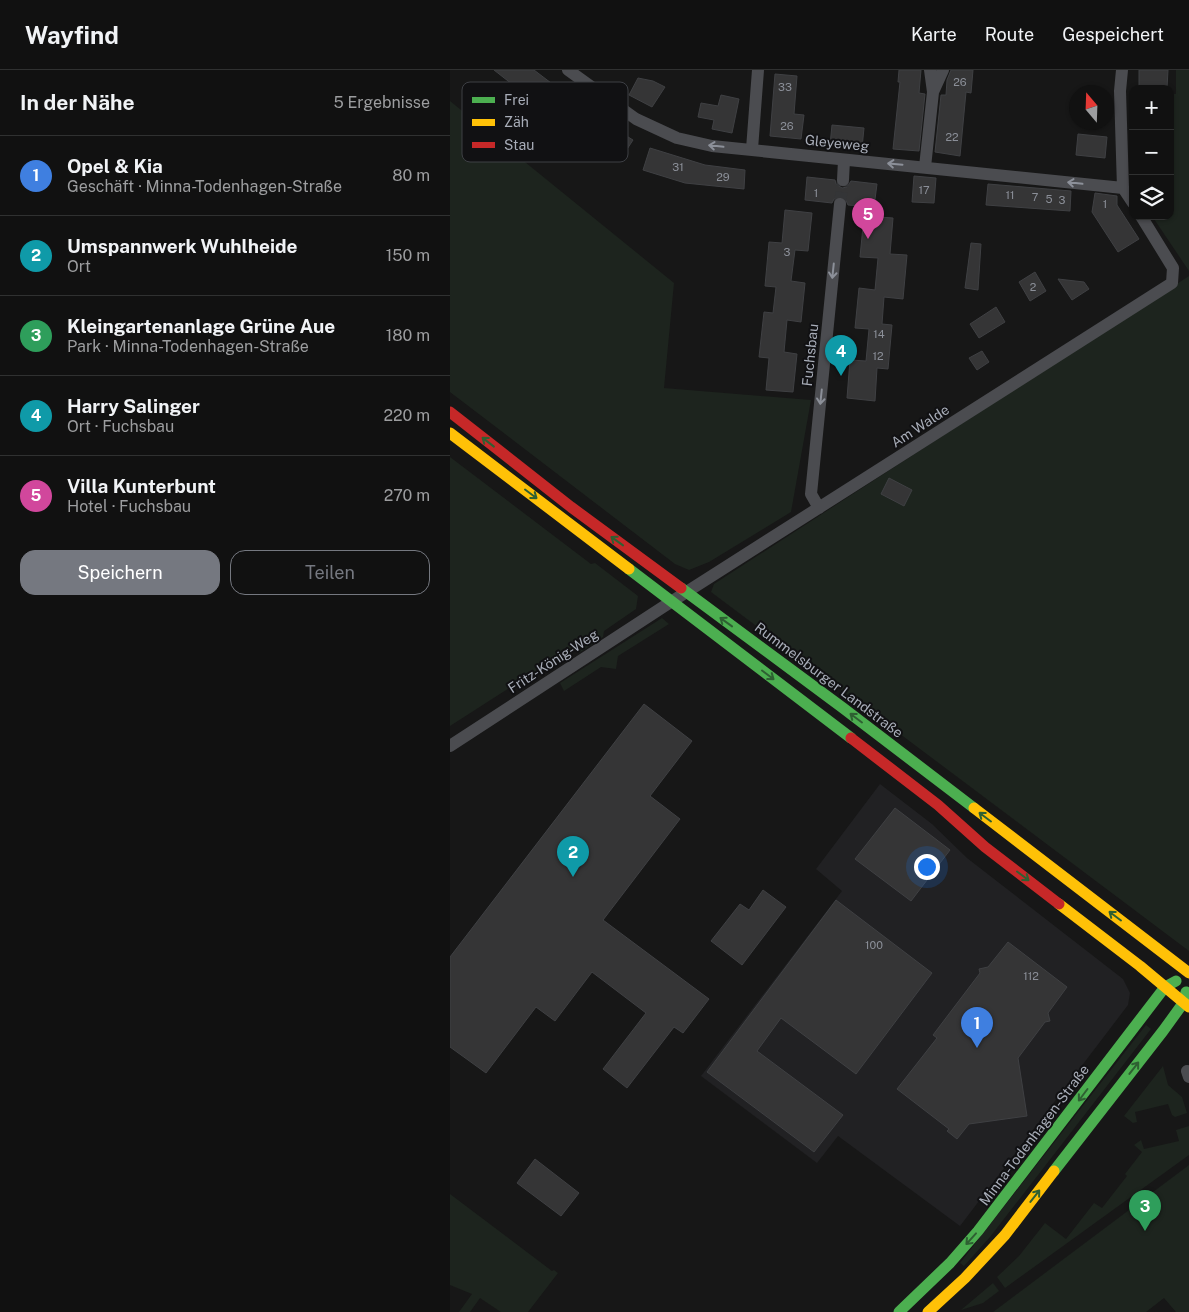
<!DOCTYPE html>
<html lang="de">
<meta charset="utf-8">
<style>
:root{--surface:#111;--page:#1a1a1a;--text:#f1f3f6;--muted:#9c9d9f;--line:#303131;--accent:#757880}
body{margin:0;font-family:"Public Sans",sans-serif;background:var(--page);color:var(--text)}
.controls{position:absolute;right:15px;top:15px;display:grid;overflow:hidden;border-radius:10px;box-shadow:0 1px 4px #0004}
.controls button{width:45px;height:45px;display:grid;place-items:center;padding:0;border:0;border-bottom:1px solid var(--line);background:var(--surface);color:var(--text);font:25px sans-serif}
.compass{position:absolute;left:619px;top:15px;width:45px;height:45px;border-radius:50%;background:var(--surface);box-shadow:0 1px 4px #0004;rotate:341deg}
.you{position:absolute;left:476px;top:796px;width:18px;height:18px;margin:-12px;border:4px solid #fff;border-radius:50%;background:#1a73e8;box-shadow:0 0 0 8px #1a73e833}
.badge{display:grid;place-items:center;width:32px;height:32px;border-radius:50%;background:var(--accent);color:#fff;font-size:16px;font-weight:700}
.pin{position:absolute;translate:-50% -41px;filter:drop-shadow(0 1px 2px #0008)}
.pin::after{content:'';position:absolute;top:26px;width:18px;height:15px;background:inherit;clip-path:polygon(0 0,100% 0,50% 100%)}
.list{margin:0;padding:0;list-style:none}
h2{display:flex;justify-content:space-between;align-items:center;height:65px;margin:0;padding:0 20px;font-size:21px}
h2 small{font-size:16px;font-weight:400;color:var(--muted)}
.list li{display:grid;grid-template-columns:32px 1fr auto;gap:15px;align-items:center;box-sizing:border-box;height:80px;padding:0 20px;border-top:1px solid var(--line)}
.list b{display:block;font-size:19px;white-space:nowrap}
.list p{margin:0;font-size:16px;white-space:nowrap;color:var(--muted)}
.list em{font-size:16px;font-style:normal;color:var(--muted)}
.actions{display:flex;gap:10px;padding:15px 20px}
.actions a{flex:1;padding:11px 0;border:1px solid var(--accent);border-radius:15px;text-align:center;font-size:18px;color:var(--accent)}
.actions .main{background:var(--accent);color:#fff}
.icon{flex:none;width:28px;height:28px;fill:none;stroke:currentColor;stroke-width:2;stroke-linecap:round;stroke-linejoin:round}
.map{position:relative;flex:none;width:739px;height:1242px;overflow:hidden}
header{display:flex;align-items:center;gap:30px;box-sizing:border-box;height:70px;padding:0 25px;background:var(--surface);border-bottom:1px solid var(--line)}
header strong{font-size:24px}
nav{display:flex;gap:28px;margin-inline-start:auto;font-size:18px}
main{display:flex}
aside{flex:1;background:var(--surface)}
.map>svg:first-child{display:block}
.built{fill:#212123}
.green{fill:#1d241e}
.building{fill:#353536;stroke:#3f4043}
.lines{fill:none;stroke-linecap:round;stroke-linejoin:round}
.street-tunnel{stroke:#343537;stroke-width:12;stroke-dasharray:12 6;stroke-linecap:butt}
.street{stroke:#4b4c50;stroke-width:12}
.fast{stroke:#4caf50;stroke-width:11}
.slow{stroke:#ffc107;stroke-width:11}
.jam{stroke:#c62828;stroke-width:11}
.oneway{stroke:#8c9099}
.oneway2{stroke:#2e6032}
.labels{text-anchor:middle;stroke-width:4;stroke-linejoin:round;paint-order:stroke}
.number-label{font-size:11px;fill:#8b8f98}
.street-label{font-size:14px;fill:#a8adb8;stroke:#111113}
.key{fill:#111113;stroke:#3e4045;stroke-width:1}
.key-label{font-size:14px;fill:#a8adb8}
</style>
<header>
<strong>Wayfind</strong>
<nav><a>Karte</a><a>Route</a><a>Gespeichert</a></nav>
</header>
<main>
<aside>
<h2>In der Nähe<small>5 Ergebnisse</small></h2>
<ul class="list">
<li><span class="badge" style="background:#3f7fe0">1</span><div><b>Opel &amp; Kia</b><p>Geschäft · Minna-Todenhagen-Straße</p></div><em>80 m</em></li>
<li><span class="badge" style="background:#0f9aa8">2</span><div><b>Umspannwerk Wuhlheide</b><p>Ort</p></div><em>150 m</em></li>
<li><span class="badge" style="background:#2e9e5b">3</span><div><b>Kleingartenanlage Grüne Aue</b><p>Park · Minna-Todenhagen-Straße</p></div><em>180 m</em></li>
<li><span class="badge" style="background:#0f9aa8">4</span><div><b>Harry Salinger</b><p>Ort · Fuchsbau</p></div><em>220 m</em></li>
<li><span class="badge" style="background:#d1479c">5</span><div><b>Villa Kunterbunt</b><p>Hotel · Fuchsbau</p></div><em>270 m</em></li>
</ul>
<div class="actions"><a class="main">Speichern</a><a>Teilen</a></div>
</aside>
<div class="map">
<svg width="739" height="1242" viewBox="0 0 739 1242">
<rect width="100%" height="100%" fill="#171717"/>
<path class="built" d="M430 714 482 754 517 788 673 909 680 923 678 935 510 1156 388 1066 367 1093 251 1006 392 821 366 799Z"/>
<path class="green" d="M726 0H739V201L702 146H720V24H726Z
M0 31 224 213 214 318 361 330 341 442 259 492 239 500 225 494 0 322Z
M739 206V881L261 522 264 514Z
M0 387 141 494 145 493 188 526 186 539 154 561 153 567 129 583 125 576 0 656Z
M212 548 219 554 168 586 166 599 151 597 114 621 110 613Z
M696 955 701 959 540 1167 514 1196 510 1193Z
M713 996 718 1015 732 1027 737 1043 725 1047 722 1045 718 1034 685 1042 687 1052 683 1053 674 1046Z
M739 1056V1085L555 1218 547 1207 569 1186 595 1153 616 1169 644 1133 652 1138 677 1106 675 1104 692 1082 684 1075 691 1070 694 1079 729 1071 726 1060Z
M739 1095V1242H726L714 1228 696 1242H543Z
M0 1124 102 1201 104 1200 108 1203 78 1242H51L30 1228 20 1242H9L22 1224 0 1215Z
M543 1213 549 1221 533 1233 511 1240Z"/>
<path class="building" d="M44 0H84L105 16 107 13 136 36 118 58Z
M449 0H471L469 23 475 24 469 81 443 79 450 12H448Z
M501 0H523L521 23 516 22 510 86 485 82 491 25H496L497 10Z
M689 0H718L717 18H689Z
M325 4 347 6 344 44 354 45 351 69 320 66Z
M188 8 203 11 215 17 202 37 179 25Z
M271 25 289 29 282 63 262 59 264 50 248 47 251 33 268 36Z
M152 51 183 70 170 90 139 72Z
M382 55 414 58 412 78 380 75Z
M628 64 657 67 655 88 626 85Z
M200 78 255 95 295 100 294 119 235 113 193 100Z
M464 106 486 108 484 133 462 132Z
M357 107 385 110 386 114 392 118 397 117 401 111 427 114 424 137 398 135 395 128 390 126 384 129 382 133 355 130Z
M538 114 621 121 620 141 536 135Z
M645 123 667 126V135L689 169 668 182 642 142Z
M335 140 362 143 358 181 345 180 341 211 355 213 351 252 337 250 334 282 347 284 343 322 316 320 319 288 309 287 314 242 323 243 326 217 315 216 319 172 332 173Z
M414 146 443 148 440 184 457 185 453 229 434 227 432 254 442 255 438 299 427 298 425 331 397 328 400 290 416 291 419 259 405 258 409 218 425 220 428 188 410 187Z
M521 173 531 174 528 220 515 218Z
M585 202 596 221 580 231 569 212Z
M608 209 634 212 639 219 622 230Z
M546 237 555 252 529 268 520 254Z
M532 281 539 292 527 300 519 288Z
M439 408 462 420 454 436 431 424Z
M194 634 242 671 200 726 230 749 153 850 259 929 233 963 224 957 177 1018 153 999 196 943 142 902 105 951 86 937 36 1003 0 977V887Z
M445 738 500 780 461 831 405 789Z
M313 820 336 837 292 895 261 871 290 834 299 840Z
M386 830 482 903 406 1004 331 948 307 981 393 1045 364 1082 257 1002Z
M558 872 617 917 598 943 600 951 595 952 568 988 577 1046 519 1054 507 1069 497 1061 499 1059 447 1019 487 968 483 965 530 903 529 899 538 897Z
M85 1089 129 1123 111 1146 67 1113Z"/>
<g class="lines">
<path class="street-tunnel" d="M390 134 393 110"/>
<path class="street" d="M118 0 186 49 227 68 262 76 673 118
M672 0 670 21 673 118 683 133
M483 22 493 0
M302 79 308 0
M475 97 483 22 480 0
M393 110 394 90
M369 438 361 424 390 134
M0 676 213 537 722 213 723 198 691 146
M737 1001 739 1007"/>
<path class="fast" d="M179 499 401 668
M231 518 393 638 524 738
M604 1101 713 961 734 932 736 922
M449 1242 500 1193 528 1161 715 917 726 911"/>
<path class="slow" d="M0 363 179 499
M524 738 739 903
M609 834 690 896 739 937
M478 1242 515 1208 555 1165 604 1101"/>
<path class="jam" d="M0 342 121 437 231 518
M401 668 488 735 535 777 609 834"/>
</g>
<defs><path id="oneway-shaft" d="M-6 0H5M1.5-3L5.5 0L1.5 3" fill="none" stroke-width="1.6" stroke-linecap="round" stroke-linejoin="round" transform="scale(1.25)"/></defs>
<g class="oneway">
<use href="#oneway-shaft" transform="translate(266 76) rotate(-174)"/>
<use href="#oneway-shaft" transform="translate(445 94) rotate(-175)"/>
<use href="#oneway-shaft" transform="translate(625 113) rotate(-174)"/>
<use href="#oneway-shaft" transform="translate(383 201) rotate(96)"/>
<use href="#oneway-shaft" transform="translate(371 327) rotate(96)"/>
</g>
<g class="oneway2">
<use href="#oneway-shaft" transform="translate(38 372) rotate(-142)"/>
<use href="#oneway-shaft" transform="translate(81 424) rotate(37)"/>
<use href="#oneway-shaft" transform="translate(167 471) rotate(-144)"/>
<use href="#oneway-shaft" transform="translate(276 552) rotate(-144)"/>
<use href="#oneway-shaft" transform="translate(318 605) rotate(37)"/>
<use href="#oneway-shaft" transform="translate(406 648) rotate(-143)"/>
<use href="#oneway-shaft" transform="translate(535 747) rotate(-143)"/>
<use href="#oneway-shaft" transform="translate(573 806) rotate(37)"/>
<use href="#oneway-shaft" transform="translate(665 846) rotate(-143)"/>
<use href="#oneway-shaft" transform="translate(684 998) rotate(-52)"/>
<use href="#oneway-shaft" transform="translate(633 1025) rotate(127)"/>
<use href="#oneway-shaft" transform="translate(585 1126) rotate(-52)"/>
<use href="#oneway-shaft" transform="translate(521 1169) rotate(132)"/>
</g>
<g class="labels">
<g class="number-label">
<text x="510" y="16">26</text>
<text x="335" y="21">33</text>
<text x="337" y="60">26</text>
<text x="502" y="71">22</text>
<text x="228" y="101">31</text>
<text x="273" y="111">29</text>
<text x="474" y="124">17</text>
<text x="366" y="127">1</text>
<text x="560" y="129">11</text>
<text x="585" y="131">7</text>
<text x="599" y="133">5</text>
<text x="612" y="134">3</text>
<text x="655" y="138">1</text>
<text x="337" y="186">3</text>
<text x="583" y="221">2</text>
<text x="429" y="268">14</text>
<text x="428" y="290">12</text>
<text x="424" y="879">100</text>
<text x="581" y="910">112</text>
</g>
<g class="street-label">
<text transform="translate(387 73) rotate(6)" y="5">Gleyeweg</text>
<text transform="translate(360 285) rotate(-84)" y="5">Fuchsbau</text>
<text transform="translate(470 356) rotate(-33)" y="5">Am Walde</text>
<text transform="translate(103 591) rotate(-33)" y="5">Fritz-König-Weg</text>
<text transform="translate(379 610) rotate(37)" y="5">Rummelsburger Landstraße</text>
<text transform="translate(584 1065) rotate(-53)" y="5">Minna-Todenhagen-Straße</text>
</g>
</g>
<rect x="12" y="12" width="166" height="80" rx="8" class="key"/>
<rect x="22" y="27" width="23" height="6" fill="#4caf50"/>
<rect x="22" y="49" width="23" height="7" fill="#ffc107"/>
<rect x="22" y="72" width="23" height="6" fill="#c62828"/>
<g class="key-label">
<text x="54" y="35">Frei</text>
<text x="54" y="57">Zäh</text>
<text x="54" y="80">Stau</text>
</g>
</svg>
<div class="controls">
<button>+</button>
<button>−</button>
<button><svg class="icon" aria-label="layers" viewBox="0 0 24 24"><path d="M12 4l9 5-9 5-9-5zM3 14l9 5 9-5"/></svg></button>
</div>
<svg class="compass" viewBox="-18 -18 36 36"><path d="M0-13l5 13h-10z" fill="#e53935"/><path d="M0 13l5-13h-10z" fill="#9c9d9f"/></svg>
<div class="you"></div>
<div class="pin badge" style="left:527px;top:978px;background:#3f7fe0">1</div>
<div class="pin badge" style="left:123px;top:807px;background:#0f9aa8">2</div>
<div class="pin badge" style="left:695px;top:1161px;background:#2e9e5b">3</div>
<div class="pin badge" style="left:391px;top:306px;background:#0f9aa8">4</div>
<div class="pin badge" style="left:418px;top:169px;background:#d1479c">5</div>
</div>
</main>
